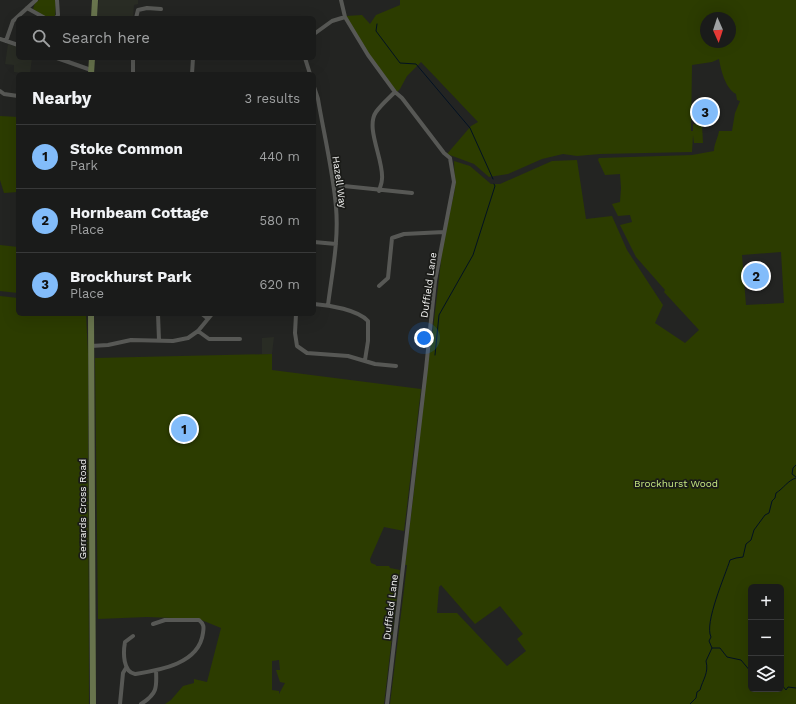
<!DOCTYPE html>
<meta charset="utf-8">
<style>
:root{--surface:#1a1b1a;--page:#272827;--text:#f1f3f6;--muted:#9fa1a2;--line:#383939;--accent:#82bcfa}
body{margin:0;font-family:"Work Sans",sans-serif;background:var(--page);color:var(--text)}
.controls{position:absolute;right:12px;bottom:12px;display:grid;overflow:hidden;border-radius:6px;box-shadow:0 4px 16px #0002}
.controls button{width:36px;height:36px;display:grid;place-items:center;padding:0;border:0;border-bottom:1px solid var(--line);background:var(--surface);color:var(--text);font:20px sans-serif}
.compass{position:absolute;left:700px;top:12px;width:36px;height:36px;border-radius:50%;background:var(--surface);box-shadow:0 4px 16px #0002;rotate:177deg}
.you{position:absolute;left:424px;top:338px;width:14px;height:14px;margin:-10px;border:3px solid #fff;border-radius:50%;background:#1a73e8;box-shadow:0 0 0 6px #1a73e833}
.badge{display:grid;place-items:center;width:26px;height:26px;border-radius:50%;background:var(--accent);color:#111;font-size:13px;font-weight:700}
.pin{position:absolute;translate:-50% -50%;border:2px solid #fff;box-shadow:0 1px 4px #0006}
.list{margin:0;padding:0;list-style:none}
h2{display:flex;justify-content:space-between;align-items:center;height:52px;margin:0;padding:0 16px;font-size:17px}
h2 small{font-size:13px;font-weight:400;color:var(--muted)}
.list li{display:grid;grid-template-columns:26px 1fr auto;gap:12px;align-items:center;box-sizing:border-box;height:64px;padding:0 16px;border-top:1px solid var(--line)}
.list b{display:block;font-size:15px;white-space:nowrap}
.list p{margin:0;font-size:13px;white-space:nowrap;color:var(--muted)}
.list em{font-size:13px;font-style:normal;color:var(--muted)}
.icon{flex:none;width:22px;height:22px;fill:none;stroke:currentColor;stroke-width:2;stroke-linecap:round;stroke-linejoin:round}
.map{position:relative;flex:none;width:796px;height:704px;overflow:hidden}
.search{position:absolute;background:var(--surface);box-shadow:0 4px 16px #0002;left:16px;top:16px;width:300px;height:44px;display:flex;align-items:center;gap:10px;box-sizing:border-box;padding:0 14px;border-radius:6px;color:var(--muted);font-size:15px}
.panel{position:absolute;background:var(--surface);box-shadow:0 4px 16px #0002;left:16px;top:72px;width:300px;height:244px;border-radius:6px}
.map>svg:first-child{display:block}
.built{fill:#292c24}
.green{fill:#2c3c00;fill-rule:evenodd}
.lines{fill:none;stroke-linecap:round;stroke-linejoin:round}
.stream{stroke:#021122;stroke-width:1}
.street{stroke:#575855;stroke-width:4}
.secondary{stroke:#68744d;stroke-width:6}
.labels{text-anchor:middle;stroke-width:3.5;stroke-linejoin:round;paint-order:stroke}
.street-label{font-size:10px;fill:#f4f4f3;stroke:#1a1b18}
.park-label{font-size:10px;fill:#c6e882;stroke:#1a1b18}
</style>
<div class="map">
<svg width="796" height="704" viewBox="0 0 796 704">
<rect width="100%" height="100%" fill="#232422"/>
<path class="built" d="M99 0H138V4L134 5 133 18H97Z
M8 44 18 47V58H32L30 74 14 72V65L5 64Z
M274 337 272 354H262V338Z"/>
<path class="green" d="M39 0H56L55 18H47L33 9 35 3Z
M400 0H796V704H390L407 565H405L416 474 425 384 434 321 443 244 455 189 454 161 470 166 491 184H500L552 161 577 160 586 219 612 216 627 250 663 305 655 323 685 343 699 330 664 292 665 290 636 257 620 225 632 222 630 215 618 216 612 204 620 202 621 188 620 174 605 175 598 160 599 158 692 155 714 151C714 144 718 138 719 131H732L735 113 740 101 737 100 736 94C725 88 721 70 719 59L712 62 692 65 691 131H693V124H702L703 143H694L693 135 692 152 600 154 577 156 563 154 542 159 508 174 489 177 474 164 447 154 471 126 478 122 421 62 407 76 400 89 397 92 369 55 346 16 362 15 370 24 376 15 400 5ZM706 18H730V42H706ZM781 252 784 303 746 305 742 255ZM441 585 475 624 500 606 523 634 517 639 526 651 507 666 457 613H437L439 587ZM751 587H781V689H751Z
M0 116 18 117V192L4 193 0 180Z
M0 245 18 247V293L0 291Z
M0 296 18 298V314H86L88 353 89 704H0Z
M272 354V370L421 389 404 531 384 527 370 559 371 563 376 565V566H389L390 568 400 570 384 704H165L171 700 183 686 194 683V679L207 682 221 628 199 619 147 617 98 619 95 358ZM279 660 280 670H276L280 682 285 683 279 694V691L272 690V661Z"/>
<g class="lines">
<path class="stream" d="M377 24 376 31 400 63 416 64 470 128 493 179
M435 355 439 315 473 255 495 186 494 184
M796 477 792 474 793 468 796 465
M712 648H720L727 657 741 660 751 672
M781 684 786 690 788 687 796 688
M690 704 696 698 697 692 700 690C703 679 709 673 706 661L712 648 709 641 711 637C704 623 725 576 730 560L736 558 743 557 746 544 751 540 754 530 765 515 769 513 772 501 775 498 776 493C783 489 788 480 796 478"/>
<path class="street" d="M341 0 345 17 368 55 395 92 402 98 444 153 450 158 454 182 435 281 426 369 387 704
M27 8 45 18
M56 18 58 15 57 0
M136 18 138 10 147 8 161 9
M314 34 332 21 345 17
M0 39 18 45
M6 41 13 21 36 0
M57 58 91 70
M305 58 310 74
M133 74V58
M192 74 193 58
M314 87 318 99C324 135 333 171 336 207 339 240 332 273 328 305
M0 91 4 94 18 96
M334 185 412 193
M379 191C380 187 382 183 382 179 384 160 365 128 376 112 381 105 389 98 395 92
M314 242 336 244
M379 286 388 278 392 238 404 234 444 232
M314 304C330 305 358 310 368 321V341L365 360
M158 314 159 340
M202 314 207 318
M296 314 295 333 297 346 307 353 348 356 375 364 396 366
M198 331 209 339H240
M91 346 108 345 131 340 173 341 188 338 198 331 212 314
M133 636 125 642C123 653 123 672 135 674 160 670 199 664 203 633 204 627 204 624 199 620H165L153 624
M120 704 123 673 126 668
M141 704C157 694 157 688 156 670"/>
<path class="secondary" d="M94 18 95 0
M91 74 92 58
M91 314 93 704"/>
</g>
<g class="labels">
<g class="street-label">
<text transform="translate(340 182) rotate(82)" y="4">Hazell Way</text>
<text transform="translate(428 285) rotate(-82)" y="4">Duffield Lane</text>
<text transform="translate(82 509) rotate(-90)" y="4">Gerrards Cross Road</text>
<text transform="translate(390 607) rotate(-83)" y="4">Duffield Lane</text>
</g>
<g class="park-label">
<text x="676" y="487">Brockhurst Wood</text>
</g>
</g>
</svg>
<div class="controls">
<button>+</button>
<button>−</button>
<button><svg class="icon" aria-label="layers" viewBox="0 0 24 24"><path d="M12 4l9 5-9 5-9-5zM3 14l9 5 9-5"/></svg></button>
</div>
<svg class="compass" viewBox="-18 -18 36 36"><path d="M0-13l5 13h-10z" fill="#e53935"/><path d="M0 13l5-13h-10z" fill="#9fa1a2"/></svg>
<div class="you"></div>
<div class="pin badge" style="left:184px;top:429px">1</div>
<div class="pin badge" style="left:756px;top:276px">2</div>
<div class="pin badge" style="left:705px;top:112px">3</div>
<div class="search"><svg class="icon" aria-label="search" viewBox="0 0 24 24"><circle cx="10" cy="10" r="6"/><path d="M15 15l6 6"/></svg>Search here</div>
<section class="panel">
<h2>Nearby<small>3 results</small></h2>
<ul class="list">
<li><span class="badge">1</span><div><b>Stoke Common</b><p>Park</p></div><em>440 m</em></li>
<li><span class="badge">2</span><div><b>Hornbeam Cottage</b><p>Place</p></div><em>580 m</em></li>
<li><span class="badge">3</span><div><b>Brockhurst Park</b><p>Place</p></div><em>620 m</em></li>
</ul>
</section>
</div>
